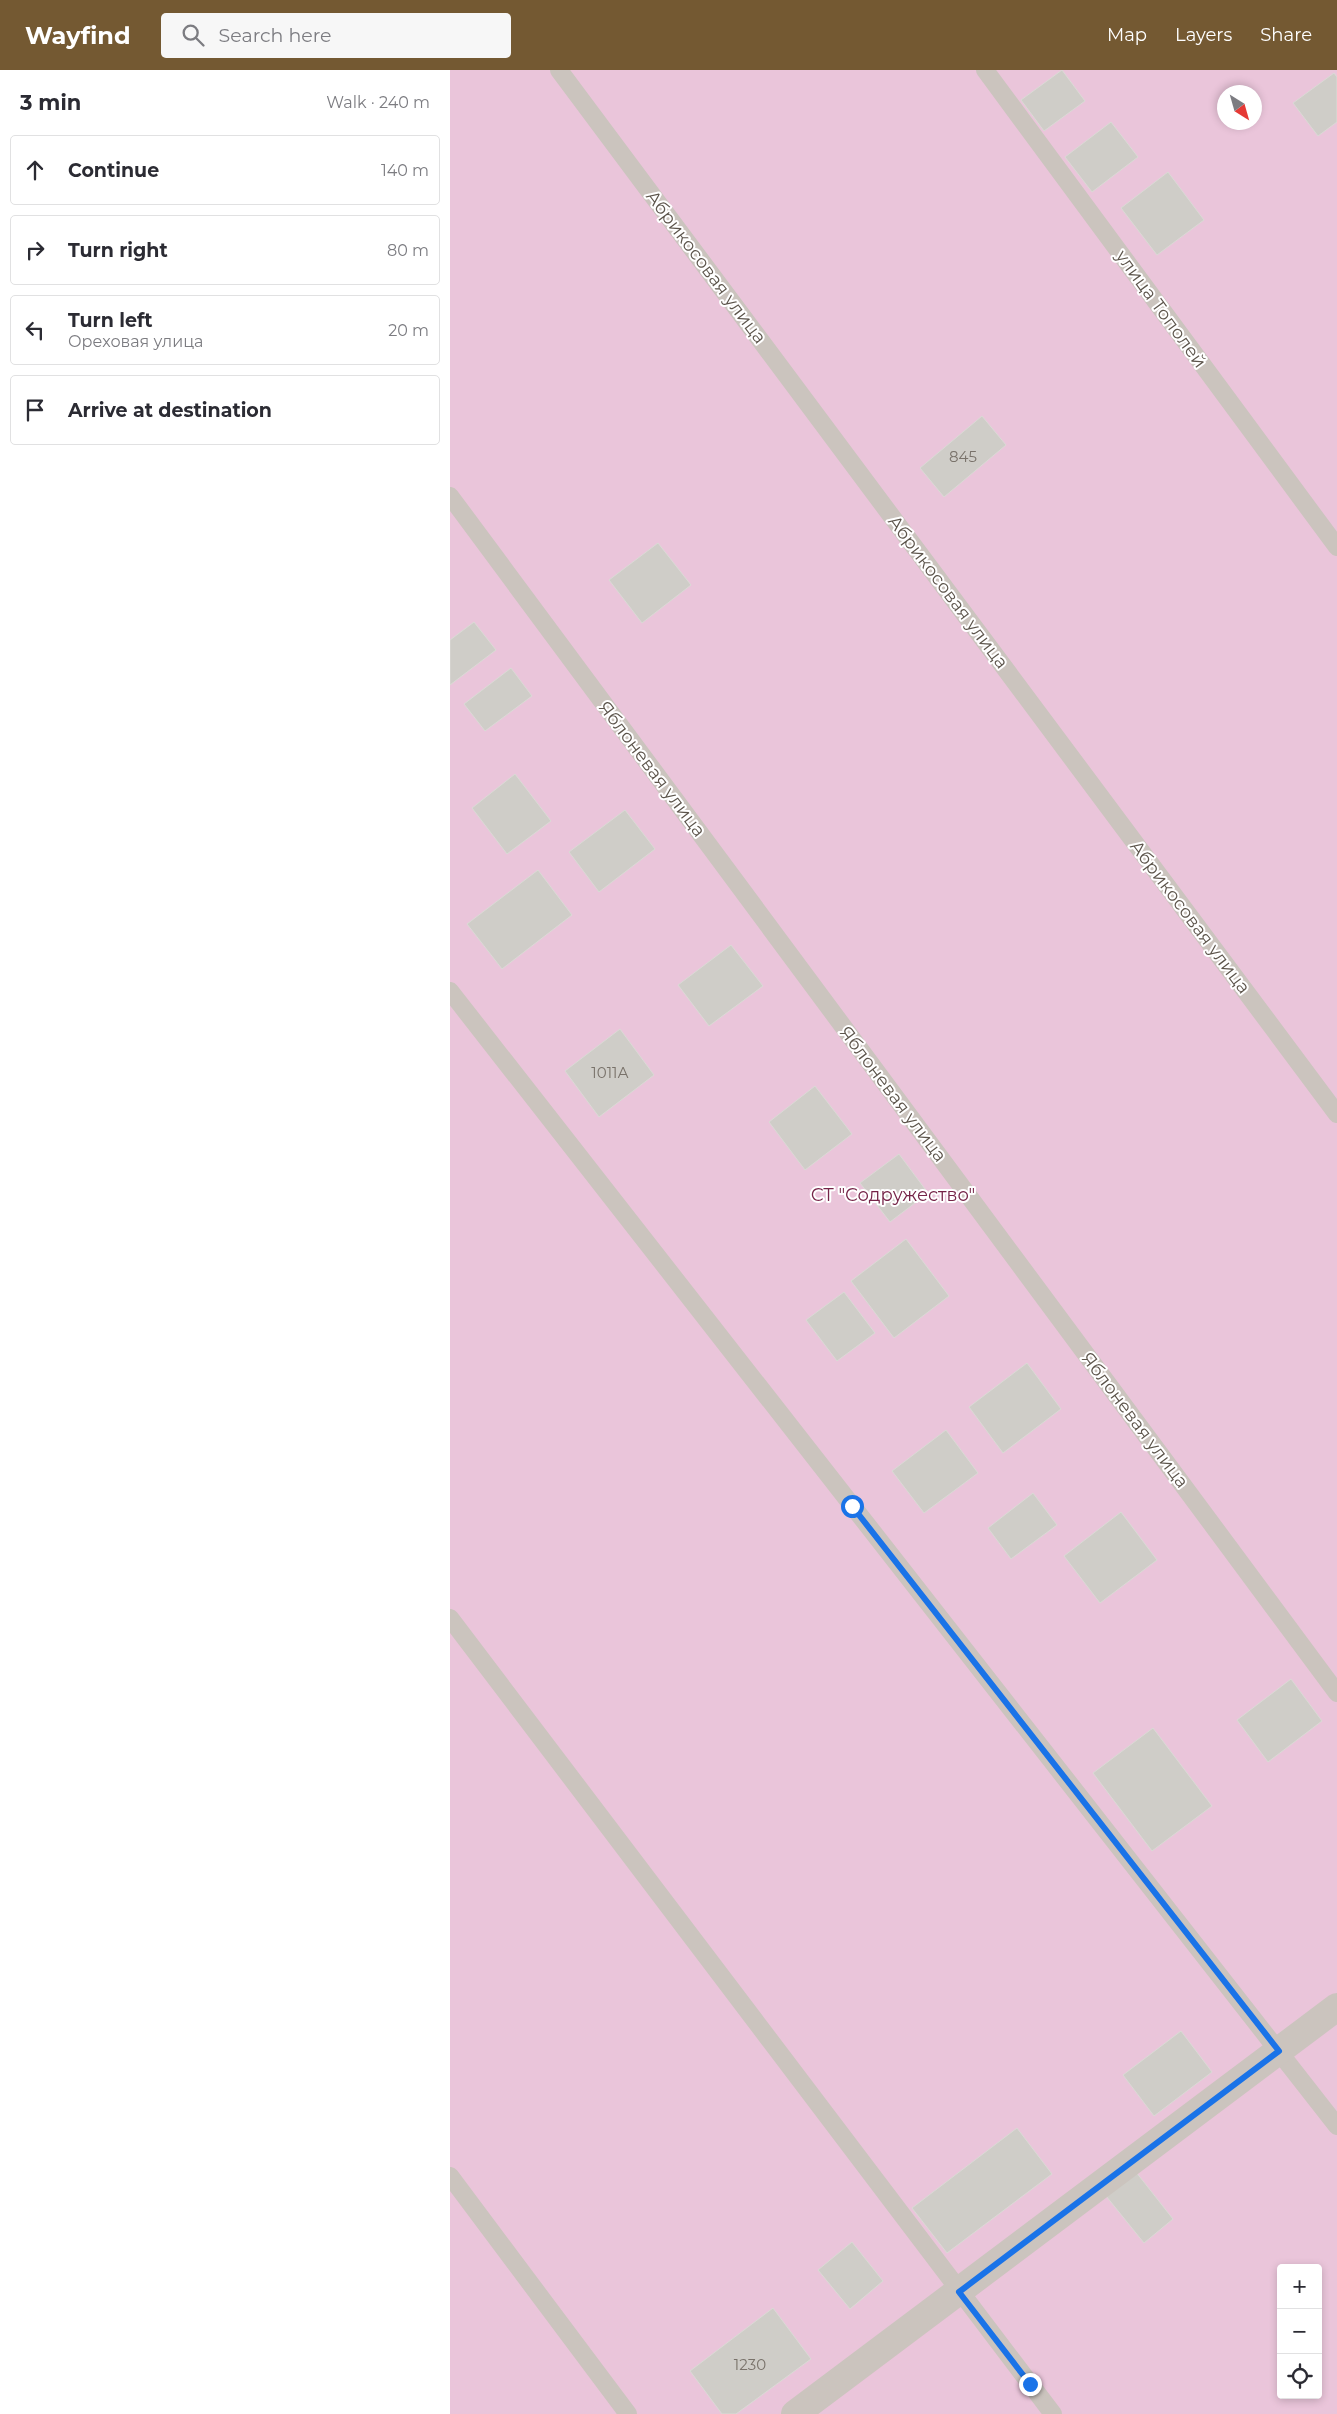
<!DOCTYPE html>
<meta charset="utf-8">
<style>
:root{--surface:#fff;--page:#f7f7f7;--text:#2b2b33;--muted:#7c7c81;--line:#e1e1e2;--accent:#745932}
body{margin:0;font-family:Montserrat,sans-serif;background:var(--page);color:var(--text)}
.controls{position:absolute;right:15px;bottom:15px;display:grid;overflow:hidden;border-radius:5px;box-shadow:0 2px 8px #0003}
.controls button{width:45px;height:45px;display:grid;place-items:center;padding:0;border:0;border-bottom:1px solid var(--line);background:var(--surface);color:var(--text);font:25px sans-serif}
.compass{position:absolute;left:767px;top:15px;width:45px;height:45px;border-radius:50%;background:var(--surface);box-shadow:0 2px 8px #0003;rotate:143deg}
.stop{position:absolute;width:15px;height:15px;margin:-11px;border:4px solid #1a73e8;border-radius:50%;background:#fff}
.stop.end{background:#1a73e8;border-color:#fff;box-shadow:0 1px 5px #0008}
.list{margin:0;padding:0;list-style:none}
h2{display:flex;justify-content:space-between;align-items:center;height:65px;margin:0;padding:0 20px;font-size:21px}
h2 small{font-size:16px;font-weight:400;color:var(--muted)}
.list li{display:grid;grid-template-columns:32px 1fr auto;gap:15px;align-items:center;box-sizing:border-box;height:70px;margin:0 10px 10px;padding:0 10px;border:1px solid var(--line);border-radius:5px}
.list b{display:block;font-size:19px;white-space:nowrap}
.list p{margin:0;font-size:16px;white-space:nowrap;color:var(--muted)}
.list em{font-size:16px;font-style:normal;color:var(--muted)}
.icon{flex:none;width:28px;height:28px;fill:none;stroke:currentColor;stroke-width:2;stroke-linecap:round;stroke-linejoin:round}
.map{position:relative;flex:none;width:887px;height:2344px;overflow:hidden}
header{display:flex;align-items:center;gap:30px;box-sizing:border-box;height:70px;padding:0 25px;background:var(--accent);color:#fff}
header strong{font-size:24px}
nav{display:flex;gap:28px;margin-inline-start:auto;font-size:18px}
.search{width:350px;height:45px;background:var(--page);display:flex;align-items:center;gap:12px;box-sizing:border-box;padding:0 18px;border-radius:5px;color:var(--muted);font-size:19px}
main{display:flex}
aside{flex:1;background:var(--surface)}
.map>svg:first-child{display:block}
.green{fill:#eac5da;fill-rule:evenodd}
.building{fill:#cfcdc8;stroke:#dbdad6}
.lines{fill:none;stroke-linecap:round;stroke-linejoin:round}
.lane{stroke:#cbc4be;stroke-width:18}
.street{stroke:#cbc4be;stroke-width:28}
.route{stroke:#1a73e8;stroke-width:6}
.labels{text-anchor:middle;stroke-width:4;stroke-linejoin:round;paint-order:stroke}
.number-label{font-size:15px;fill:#79726a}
.street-label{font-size:18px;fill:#5c544b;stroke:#fff}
.park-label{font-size:18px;fill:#752448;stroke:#fff}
</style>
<header>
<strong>Wayfind</strong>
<div class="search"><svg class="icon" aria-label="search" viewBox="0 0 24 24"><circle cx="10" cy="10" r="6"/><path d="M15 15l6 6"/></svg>Search here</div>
<nav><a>Map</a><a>Layers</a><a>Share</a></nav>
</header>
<main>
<aside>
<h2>3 min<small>Walk · 240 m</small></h2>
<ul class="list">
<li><svg class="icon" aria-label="ahead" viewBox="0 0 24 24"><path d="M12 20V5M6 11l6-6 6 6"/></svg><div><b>Continue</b></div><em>140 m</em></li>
<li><svg class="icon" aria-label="right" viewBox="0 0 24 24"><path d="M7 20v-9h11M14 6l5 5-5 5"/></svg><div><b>Turn right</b></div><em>80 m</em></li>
<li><svg class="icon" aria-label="left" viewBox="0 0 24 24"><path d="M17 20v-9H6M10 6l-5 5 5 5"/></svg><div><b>Turn left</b><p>Ореховая улица</p></div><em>20 m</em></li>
<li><svg class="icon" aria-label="arrive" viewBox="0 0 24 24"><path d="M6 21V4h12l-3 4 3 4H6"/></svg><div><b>Arrive at destination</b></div></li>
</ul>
</aside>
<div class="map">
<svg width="887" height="2344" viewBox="0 0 887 2344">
<rect width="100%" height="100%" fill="#f1f3f3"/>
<path class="green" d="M0 0H887V2344H0ZM774 22H804V52H774ZM831 2198H868V2325H831Z"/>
<path class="building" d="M612 0 635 31 594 61 571 30Z
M884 3 887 7V52L868 66 843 33Z
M661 52 688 87 642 122 615 87Z
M718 102 754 150 707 185 671 138Z
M532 346 556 375 494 427 470 398Z
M208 473 241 515 192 553 159 510Z
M24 552 46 580 0 615V570Z
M61 598 82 626 35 661 14 634Z
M65 704 101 751 57 784 22 738Z
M175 740 205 779 149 822 119 782Z
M88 800 122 845 52 899 17 854Z
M281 875 313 916 259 956 228 915Z
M170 959 204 1005 149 1047 115 1001Z
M365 1016 402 1064 355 1100 319 1052Z
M449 1084 478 1123 440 1152 410 1113Z
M456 1169 499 1226 444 1268 401 1211Z
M394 1222 425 1263 387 1291 356 1250Z
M577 1293 611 1339 553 1383 519 1337Z
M496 1360 528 1403 474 1443 442 1401Z
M583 1423 607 1455 561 1489 538 1458Z
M671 1442 707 1490 650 1533 614 1486Z
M841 1609 872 1651 818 1692 787 1650Z
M703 1658 762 1736 702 1781 643 1703Z
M731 1961 762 2002 704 2046 673 2005Z
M567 2058 602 2104 497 2183 462 2138Z
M686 2102 723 2149 694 2173 656 2126Z
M402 2172 433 2211 400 2239 368 2200Z
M323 2238 361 2289 286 2344H272L240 2301Z"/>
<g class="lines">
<path class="lane" d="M109 0 887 1044
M535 0 887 477
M0 426 887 1623
M0 921 887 2056
M0 1548 603 2344
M0 2106 178 2344"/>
<path class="street" d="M345 2344 887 1937"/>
</g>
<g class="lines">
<path class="route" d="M402 1436 829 1981 509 2222 580 2314"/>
</g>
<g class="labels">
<g class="number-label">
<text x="513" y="392">845</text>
<text x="160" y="1008">1011А</text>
<text x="300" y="2300">1230</text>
</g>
<g class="street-label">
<text transform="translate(256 197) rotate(53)" y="6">Абрикосовая улица</text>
<text transform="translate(711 239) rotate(54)" y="6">улица Тополей</text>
<text transform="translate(498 522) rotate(53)" y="6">Абрикосовая улица</text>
<text transform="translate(202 699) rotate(53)" y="6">Яблоневая улица</text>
<text transform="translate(740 847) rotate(53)" y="6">Абрикосовая улица</text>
<text transform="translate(443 1024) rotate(53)" y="6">Яблоневая улица</text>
<text transform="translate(685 1350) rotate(53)" y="6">Яблоневая улица</text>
</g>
<g class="park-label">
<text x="443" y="1131">СТ "Содружество"</text>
</g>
</g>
</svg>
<div class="controls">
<button>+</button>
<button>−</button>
<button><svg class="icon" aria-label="locate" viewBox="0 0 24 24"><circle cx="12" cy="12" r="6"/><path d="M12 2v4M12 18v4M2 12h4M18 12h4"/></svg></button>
</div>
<svg class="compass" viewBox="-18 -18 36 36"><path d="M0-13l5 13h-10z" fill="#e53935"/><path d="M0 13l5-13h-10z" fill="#7c7c81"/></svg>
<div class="stop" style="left:402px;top:1436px"></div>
<div class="stop end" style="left:580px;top:2314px"></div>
</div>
</main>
